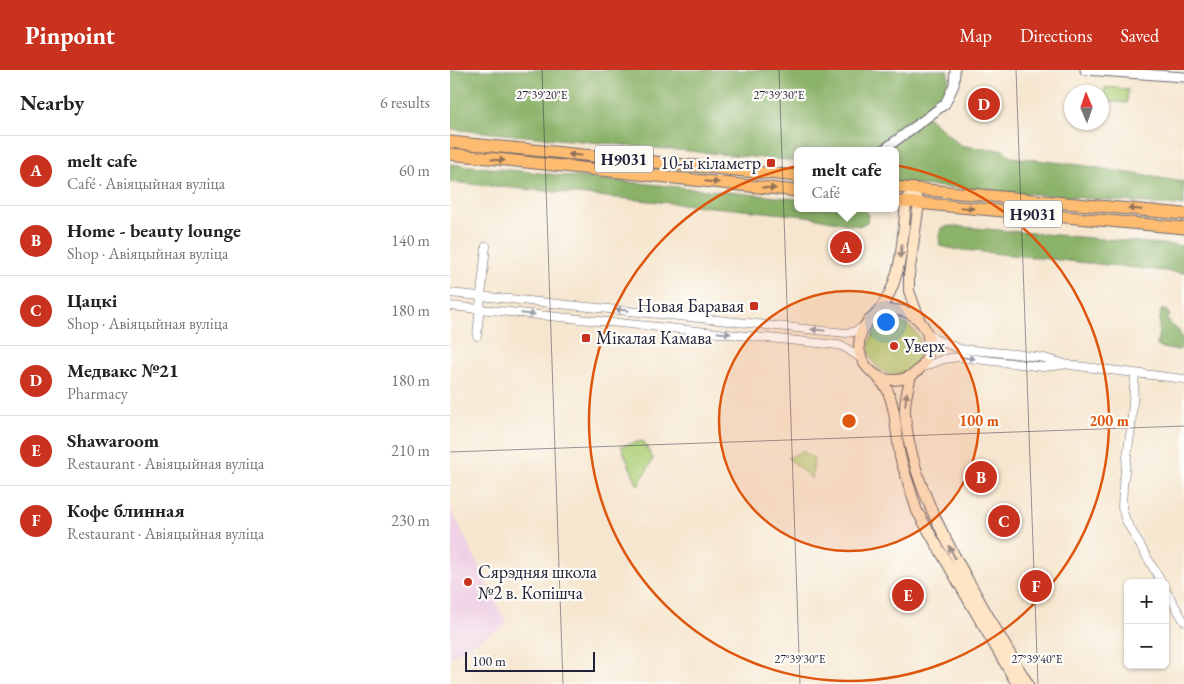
<!DOCTYPE html>
<meta charset="utf-8">
<style>
:root{--surface:#fff;--page:#f2f2f2;--text:#222;--muted:#767676;--line:#e0e0e0;--accent:#c8321e}
body{margin:0;font-family:"EB Garamond",serif;background:var(--page);color:var(--text)}
.controls{position:absolute;right:15px;bottom:15px;display:grid;overflow:hidden;border-radius:8px;box-shadow:0 1px 4px #0004}
.controls button{width:45px;height:45px;display:grid;place-items:center;padding:0;border:0;border-bottom:1px solid var(--line);background:var(--surface);color:var(--text);font:25px sans-serif}
.compass{position:absolute;left:614px;top:15px;width:45px;height:45px;border-radius:50%;background:var(--surface);box-shadow:0 1px 4px #0004;rotate:358deg}
.scale{position:absolute;left:15px;bottom:12px;width:130px;box-sizing:border-box;padding-left:5px;border:2px solid #22223b;border-top:0;font-size:14px;line-height:18px;white-space:nowrap;color:#22223b;-webkit-text-stroke:4px #fdfcf7;paint-order:stroke}
.you{position:absolute;left:435px;top:251px;width:18px;height:18px;margin:-12px;border:4px solid #fff;border-radius:50%;background:#1a73e8;box-shadow:0 0 0 8px #1a73e833}
.badge{display:grid;place-items:center;width:32px;height:32px;border-radius:50%;background:var(--accent);color:#fff;font-size:16px;font-weight:700}
.pin{position:absolute;translate:-50% -50%;border:2px solid #fff;box-shadow:0 1px 5px #0006}
.popup{position:absolute;left:344px;top:77px;width:105px;height:65px;box-sizing:border-box;display:grid;place-content:center;border-radius:8px;background:var(--surface);filter:drop-shadow(0 1px 4px #0005);font-size:16px;white-space:nowrap;color:var(--muted)}
.popup b{font-size:19px;color:var(--text)}
.popup::after{content:'';position:absolute;left:50%;top:100%;margin-left:-10px;border:10px solid transparent;border-top-color:var(--surface)}
.list{margin:0;padding:0;list-style:none}
h2{display:flex;justify-content:space-between;align-items:center;height:65px;margin:0;padding:0 20px;font-size:21px}
h2 small{font-size:16px;font-weight:400;color:var(--muted)}
.list li{display:grid;grid-template-columns:32px 1fr auto;gap:15px;align-items:center;box-sizing:border-box;height:70px;padding:0 20px;border-top:1px solid var(--line)}
.list b{display:block;font-size:19px;white-space:nowrap}
.list p{margin:0;font-size:16px;white-space:nowrap;color:var(--muted)}
.list em{font-size:16px;font-style:normal;color:var(--muted)}
.map{position:relative;flex:none;width:734px;height:614px;overflow:hidden}
header{display:flex;align-items:center;gap:30px;box-sizing:border-box;height:70px;padding:0 25px;background:var(--accent);color:#fff}
header strong{font-size:24px}
nav{display:flex;gap:28px;margin-inline-start:auto;font-size:18px}
main{display:flex}
aside{flex:1;background:var(--surface)}
.map>svg:first-child{display:block}
.built{fill:#efd0e5}
.green{fill:#afd079;stroke:#68795a}
.forest{fill:#8bb269;stroke:#566a52}
.lines{fill:none;stroke-linecap:round;stroke-linejoin:round}
.minor-casing{stroke:#6c676f;stroke-width:9}
.tertiary-casing{stroke:#6c676f;stroke-width:11}
.secondary-casing{stroke:#6c676f;stroke-width:12}
.primary-casing{stroke:#6c676f;stroke-width:13}
.minor{stroke:#fff;stroke-width:8}
.tertiary{stroke:#fff;stroke-width:9}
.secondary{stroke:#ffe4c6;stroke-width:10}
.primary{stroke:#febc70;stroke-width:11}
.oneway{fill:#906f56}
.oneway2{fill:#9c8d87}
.oneway3{fill:#9c9ca7}
.ticks{fill:none;stroke:#22223b;stroke-width:1;stroke-opacity:0.45}
.ring{fill:none;stroke:#de560e;stroke-width:2.5}
.poi-dot{fill:#c8321e;stroke:#fdfcf7;stroke-width:2}
.labels{text-anchor:middle;stroke-width:4.5;stroke-linejoin:round;paint-order:stroke}
.shield{fill:#fdfcf7;stroke:#646373;stroke-width:1}
.shield-label{font-size:16px;font-weight:bold;fill:#22223b}
.poi-label{font-size:18px;fill:#22223b;stroke:#fdfcf7;text-anchor:start}
.ticks-label{font-size:12px;text-anchor:middle;fill:#22223b;stroke:#fdfcf7;stroke-width:4.5;stroke-linejoin:round;paint-order:stroke}
.centre{fill:#de560e;stroke:#fdfcf7;stroke-width:2.5}
.ring-label{font-size:15px;text-anchor:middle;font-weight:bold;fill:#de560e;stroke:#fdfcf7;stroke-width:4.5;stroke-linejoin:round;paint-order:stroke}
</style>
<header>
<strong>Pinpoint</strong>
<nav><a>Map</a><a>Directions</a><a>Saved</a></nav>
</header>
<main>
<aside>
<h2>Nearby<small>6 results</small></h2>
<ul class="list">
<li><span class="badge">A</span><div><b>melt cafe</b><p>Café · Авіяцыйная вуліца</p></div><em>60 m</em></li>
<li><span class="badge">B</span><div><b>Home - beauty lounge</b><p>Shop · Авіяцыйная вуліца</p></div><em>140 m</em></li>
<li><span class="badge">C</span><div><b>Цацкi</b><p>Shop · Авіяцыйная вуліца</p></div><em>180 m</em></li>
<li><span class="badge">D</span><div><b>Медвакс №21</b><p>Pharmacy</p></div><em>180 m</em></li>
<li><span class="badge">E</span><div><b>Shawaroom</b><p>Restaurant · Авіяцыйная вуліца</p></div><em>210 m</em></li>
<li><span class="badge">F</span><div><b>Кофе блинная</b><p>Restaurant · Авіяцыйная вуліца</p></div><em>230 m</em></li>
</ul>
</aside>
<div class="map">
<svg width="734" height="614" viewBox="0 0 734 614">
<rect width="100%" height="100%" fill="#fdfcf7"/>
<filter id="ink" filterUnits="userSpaceOnUse"><feTurbulence type="fractalNoise" baseFrequency=".02" numOctaves="2"/><feDisplacementMap in="SourceGraphic" scale="10" xChannelSelector="R" yChannelSelector="G"/><feConvolveMatrix kernelMatrix="1 2 1 2 8 2 1 2 1" color-interpolation-filters="sRGB"/></filter>
<filter id="wash" filterUnits="userSpaceOnUse"><feTurbulence type="fractalNoise" baseFrequency=".0096" numOctaves="4" result="noise"/><feDisplacementMap in="SourceGraphic" scale="20" xChannelSelector="R" yChannelSelector="G"/><feGaussianBlur stdDeviation="1.12" result="paint"/><feColorMatrix in="noise" values="0 0 0 0 0 0 0 0 0 0 0 0 0 0 0 0 0 1.4 0 .05"/><feComposite in="paint" operator="in"/></filter>
<g filter="url(#wash)">
<rect width="100%" height="100%" fill="#f6e6cf"/>
<path class="built" d="M0 437 57 554 0 587Z"/>
<path class="green" d="M655 17 678 19 677 33 654 31Z
M419 278a26 26 0 1 1 52 0a26 26 0 1 1-52 0Z
M193 371 203 389 188 416 171 376Z
M353 381 364 389 362 409 338 388Z"/>
<path class="forest" d="M0 0H497C503 20 489 32 475 44L510 75 521 77 554 80 561 87 630 95 734 112V136L445 113V81H430L425 76 418 81H347V91L0 59Z
M0 94 347 129V138H414L418 145 417 152 409 156 356 146 0 112Z
M501 156 734 176V203L504 179 490 176 489 165 491 158Z
M711 240H716L720 245 716 248 721 253 720 255C731 258 734 270 730 280L717 279 707 276Z"/>
</g>
<g filter="url(#ink)">
<g class="lines">
<g class="minor-casing">
<path id="minor" d="M0 223 396 263 403 262 415 256
M0 236 388 275 396 278 413 290
M476 261 485 269 510 279 565 284 594 288 619 295 734 309
M27 266 36 176
M471 298 494 289 509 287 594 297 612 295
M685 304 681 358 673 416 672 438 676 451 712 513
M715 519 734 551"/>
</g>
<g class="tertiary-casing">
<path id="tertiary" d="M635 0 734 7
M432 81 495 34 504 15 505 0"/>
</g>
<g class="secondary-casing">
<path id="secondary" d="M463 119 469 133 459 205V221L470 251
M409 275a35 35 0 1 1 70 0a35 35 0 1 1-70 0Z
M426 244C453 213 452 171 456 133L459 126
M426 305 437 319 441 330 444 342 450 387 467 441 567 614
M461 306C458 318 454 331 455 343 460 407 492 464 523 519 541 551 559 583 578 614"/>
</g>
<g class="primary-casing">
<path id="primary" d="M0 72 347 106
M0 84 347 121
M445 117 734 144
M445 131 734 158"/>
</g>
<use href="#minor" class="minor"/>
<use href="#tertiary" class="tertiary"/>
<use href="#secondary" class="secondary"/>
<use href="#primary" class="primary"/>
</g>
<defs><path id="oneway-solid" d="M-6-.8H1V-3.2L6.5 0L1 3.2V.8H-6Z" transform="scale(1.25)"/></defs>
<g class="oneway">
<use href="#oneway-solid" transform="translate(125 85) rotate(-174)"/>
<use href="#oneway-solid" transform="translate(48 90) rotate(6)"/>
<use href="#oneway-solid" transform="translate(262 112) rotate(6)"/>
<use href="#oneway-solid" transform="translate(319 118) rotate(6)"/>
<use href="#oneway-solid" transform="translate(517 138) rotate(5)"/>
<use href="#oneway-solid" transform="translate(685 139) rotate(-175)"/>
</g>
<g class="oneway2">
<use href="#oneway-solid" transform="translate(451 181) rotate(96)"/>
<use href="#oneway-solid" transform="translate(456 329) rotate(-83)"/>
<use href="#oneway-solid" transform="translate(502 482) rotate(-117)"/>
</g>
<g class="oneway3">
<use href="#oneway-solid" transform="translate(172 240) rotate(-174)"/>
<use href="#oneway-solid" transform="translate(78 244) rotate(6)"/>
<use href="#oneway-solid" transform="translate(368 260) rotate(-174)"/>
<use href="#oneway-solid" transform="translate(274 263) rotate(6)"/>
<use href="#oneway-solid" transform="translate(518 288) rotate(7)"/>
</g>
</g>
<path class="ticks" d="M92 0 113 614M329 0 350 614M566 0 588 614M0 382 734 356"/>
<circle cx="399" cy="351" r="130" fill="#de560e" fill-opacity=".12"/>
<g class="ring">
<circle cx="399" cy="351" r="130"/>
<circle cx="399" cy="351" r="260"/>
</g>
<g class="poi-dot">
<rect x="316" y="88" width="10" height="10" rx="2.5"/>
<rect x="299" y="231" width="10" height="10" rx="2.5"/>
<rect x="131" y="263" width="10" height="10" rx="2.5"/>
<circle cx="444" cy="276" r="5"/>
<circle cx="18" cy="512" r="5"/>
</g>
<g class="labels">
<g class="shield">
<rect x="145" y="75.5" width="58" height="27" rx="4"/>
<rect x="554" y="130.5" width="58" height="27" rx="4"/>
</g>
<g class="shield-label">
<text x="174" y="95">Н9031</text>
<text x="583" y="150">Н9031</text>
</g>
<g class="poi-label">
<text x="311" y="99" text-anchor="end">10-ы кіламетр</text>
<text x="294" y="242" text-anchor="end">Новая Баравая</text>
<text x="146" y="274">Мікалая Камава</text>
<text x="454" y="282">Уверх</text>
<text x="28" y="508">Сярэдняя школа<tspan x="28" dy="21">№2 в. Копішча</tspan></text>
</g>
</g>
<g class="ticks-label">
<text x="92" y="29">27°39'20"E</text>
<text x="329" y="29">27°39'30"E</text>
<text x="350" y="593">27°39'30"E</text>
<text x="587" y="593">27°39'40"E</text>
</g>
<circle cx="399" cy="351" r="8" class="centre"/>
<g class="ring-label">
<text x="529" y="356">100 m</text>
<text x="659" y="356">200 m</text>
</g>
</svg>
<div class="controls">
<button>+</button>
<button>−</button>
</div>
<svg class="compass" viewBox="-18 -18 36 36"><path d="M0-13l5 13h-10z" fill="#e53935"/><path d="M0 13l5-13h-10z" fill="#767676"/></svg>
<div class="scale">100 m</div>
<div class="you"></div>
<div class="pin badge" style="left:396px;top:177px">A</div>
<div class="popup"><b>melt cafe</b>Café</div>
<div class="pin badge" style="left:531px;top:407px">B</div>
<div class="pin badge" style="left:554px;top:451px">C</div>
<div class="pin badge" style="left:534px;top:34px">D</div>
<div class="pin badge" style="left:458px;top:525px">E</div>
<div class="pin badge" style="left:586px;top:516px">F</div>
</div>
</main>
